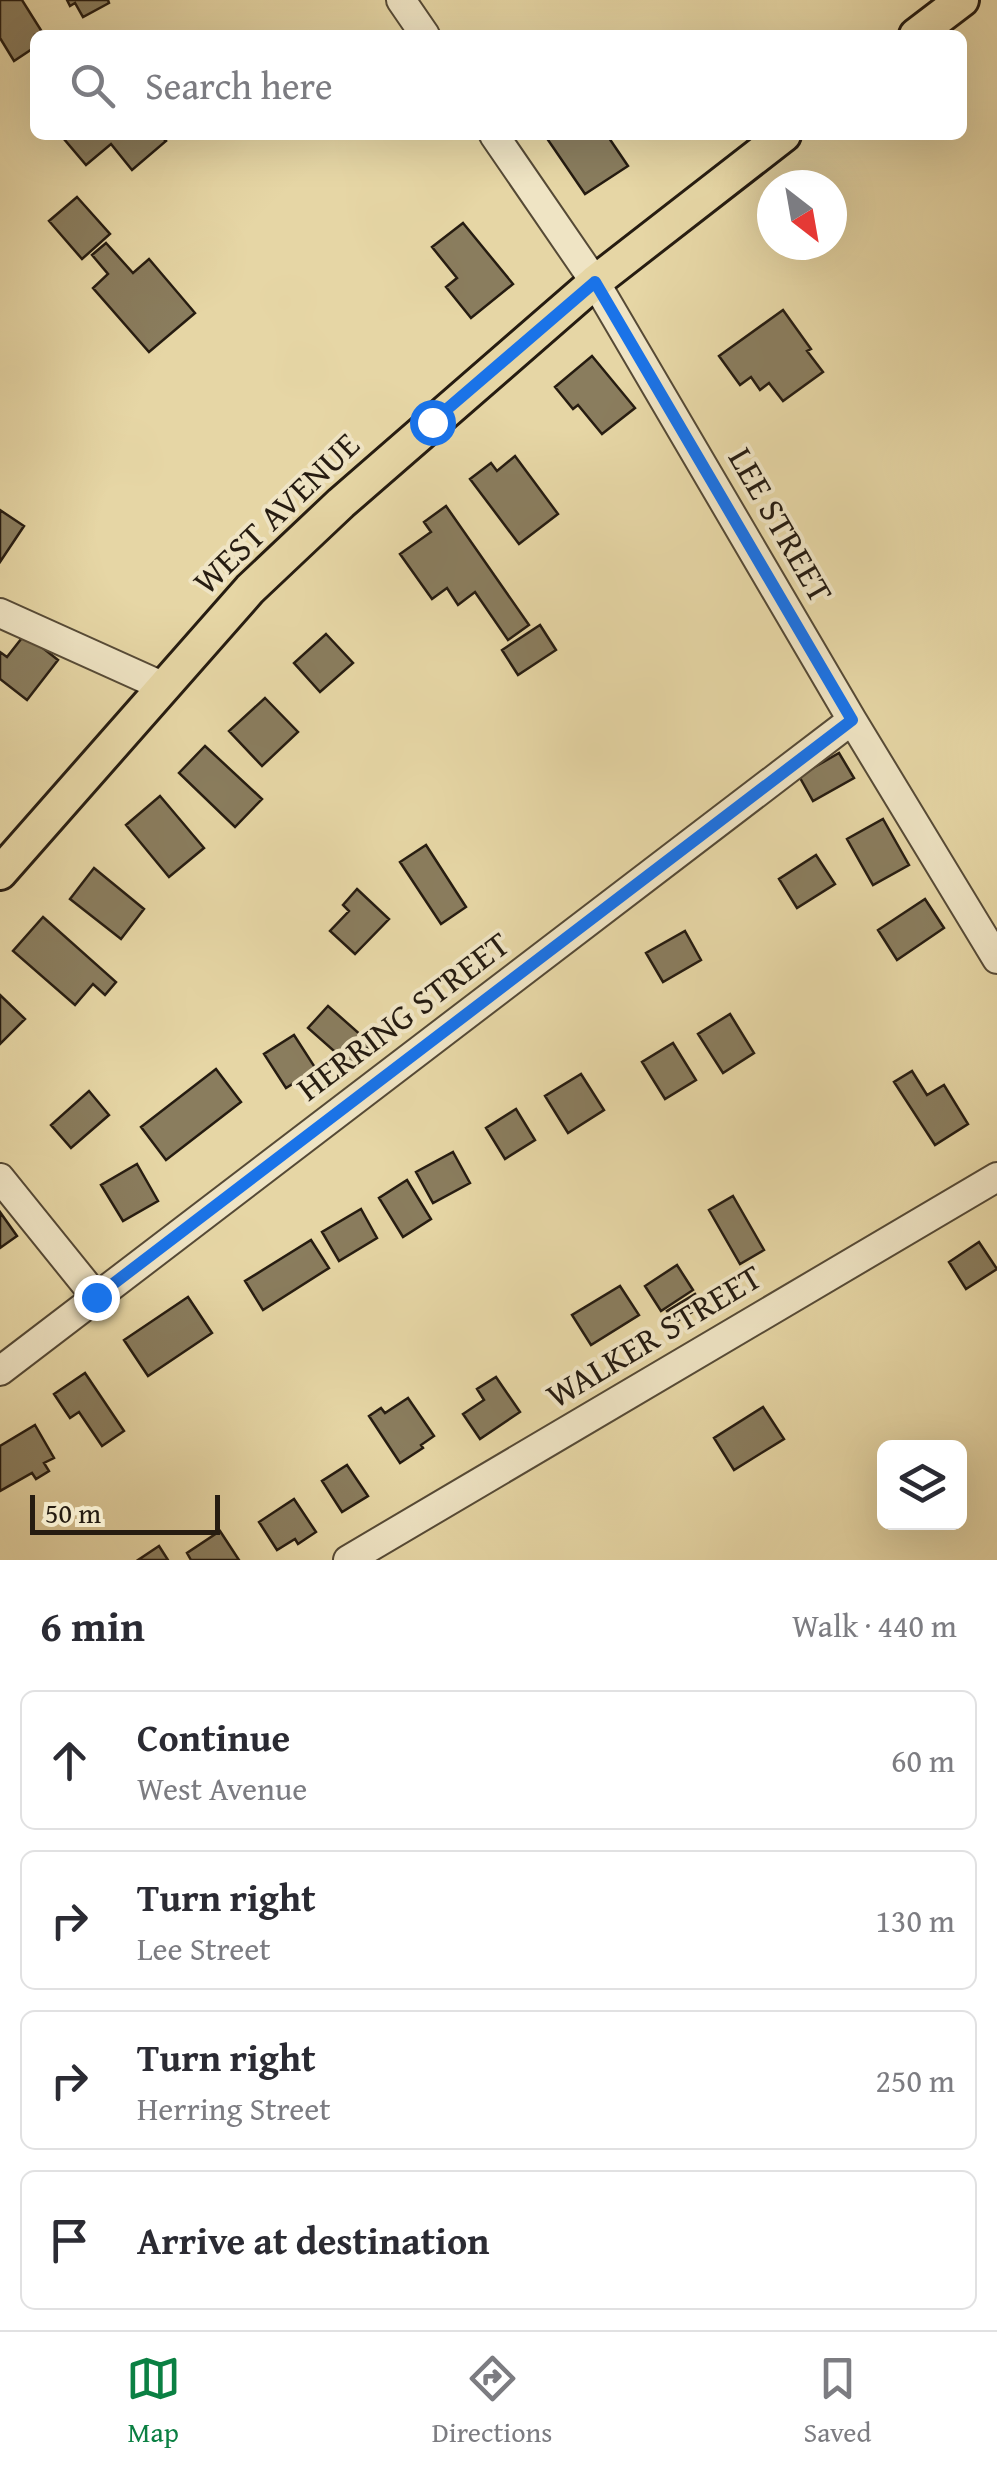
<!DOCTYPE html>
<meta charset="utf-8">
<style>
:root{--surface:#fff;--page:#f2f2f3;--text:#2b2b33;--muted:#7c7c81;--line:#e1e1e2;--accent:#0b8043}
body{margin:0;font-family:"Gentium Book Plus",serif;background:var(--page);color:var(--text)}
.controls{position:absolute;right:30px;bottom:30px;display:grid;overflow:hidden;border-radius:15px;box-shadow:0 10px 40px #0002}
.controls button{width:90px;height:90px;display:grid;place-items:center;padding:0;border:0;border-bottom:2px solid var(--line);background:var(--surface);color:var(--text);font:50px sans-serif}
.compass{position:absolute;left:757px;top:170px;width:90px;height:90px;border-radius:50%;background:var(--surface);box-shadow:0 10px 40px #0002;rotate:149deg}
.scale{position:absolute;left:30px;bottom:25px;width:190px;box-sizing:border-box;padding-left:10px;border:5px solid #261c11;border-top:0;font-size:28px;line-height:35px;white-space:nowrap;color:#261c11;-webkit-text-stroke:8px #efe4c4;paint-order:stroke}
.stop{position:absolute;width:30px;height:30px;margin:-22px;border:8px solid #1a73e8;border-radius:50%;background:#fff}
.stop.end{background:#1a73e8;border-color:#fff;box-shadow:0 2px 10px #0008}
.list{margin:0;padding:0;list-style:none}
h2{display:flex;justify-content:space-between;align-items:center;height:130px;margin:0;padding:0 40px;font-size:42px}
h2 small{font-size:32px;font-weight:400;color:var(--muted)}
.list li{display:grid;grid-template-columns:65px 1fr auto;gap:30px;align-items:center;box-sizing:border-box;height:140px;margin:0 20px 20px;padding:0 20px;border:2px solid var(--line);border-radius:15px}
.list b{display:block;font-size:38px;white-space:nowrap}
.list p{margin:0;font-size:32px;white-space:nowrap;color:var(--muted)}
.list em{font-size:32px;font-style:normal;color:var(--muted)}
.icon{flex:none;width:55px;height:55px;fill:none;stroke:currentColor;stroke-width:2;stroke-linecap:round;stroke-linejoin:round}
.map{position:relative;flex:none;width:997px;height:1560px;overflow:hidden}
.search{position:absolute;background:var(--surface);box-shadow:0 10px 40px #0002;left:30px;right:30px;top:30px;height:110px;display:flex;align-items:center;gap:25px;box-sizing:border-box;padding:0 35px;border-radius:15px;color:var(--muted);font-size:38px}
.sheet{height:770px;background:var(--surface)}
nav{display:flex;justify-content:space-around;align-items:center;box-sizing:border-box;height:140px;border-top:2px solid var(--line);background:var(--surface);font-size:28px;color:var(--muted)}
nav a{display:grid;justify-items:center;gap:5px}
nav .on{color:var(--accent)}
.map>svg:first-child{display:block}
.building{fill:#8a7d5e;stroke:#261c11;stroke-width:2.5}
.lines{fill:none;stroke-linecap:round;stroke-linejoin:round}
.minor-casing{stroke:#564a36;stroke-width:32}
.major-casing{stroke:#261c11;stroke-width:38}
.minor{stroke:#efe4c4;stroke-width:28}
.major{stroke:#e6d6a5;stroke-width:32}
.route{stroke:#1a73e8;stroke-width:12}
.labels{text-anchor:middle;stroke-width:8;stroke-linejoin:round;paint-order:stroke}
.street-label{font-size:35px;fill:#261c11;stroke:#efe4c4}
</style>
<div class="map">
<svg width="997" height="1560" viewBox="0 0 997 1560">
<rect width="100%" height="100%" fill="#e6d6a5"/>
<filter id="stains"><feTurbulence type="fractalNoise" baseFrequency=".002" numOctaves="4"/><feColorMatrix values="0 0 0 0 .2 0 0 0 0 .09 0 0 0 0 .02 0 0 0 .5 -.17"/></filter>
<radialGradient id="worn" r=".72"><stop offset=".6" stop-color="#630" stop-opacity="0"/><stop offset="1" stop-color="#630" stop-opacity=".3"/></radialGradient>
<path class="building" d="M0 0H22L44 35H35V47L14 61 0 38Z
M67 0H108L109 3 83 17 75 3 70 6Z
M68 135H160L166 141 132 170 111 144 86 165 64 139Z
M550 135H607L628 166 585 194 546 137Z
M77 197 110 234 82 259 49 221Z
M463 223 513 284 471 318 446 287 457 278 432 247Z
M106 243 133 273 149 259 195 313 149 352 93 288 108 274 92 255Z
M783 310 811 349 807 351 823 372 783 401 769 383 760 390 751 377 740 385 719 356Z
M592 356 635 408 602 434 578 405 573 409 555 387Z
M515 456 558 514 519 544 470 479 491 463 497 471Z
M446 506 529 625 508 640 475 592 458 605 447 588 432 599 400 554 431 532 424 522Z
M0 510 24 526 0 562Z
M540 625 556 650 518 675 502 650Z
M25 634 58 660 27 700 0 679V652L7 657Z
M326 634 353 663 320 692 294 663Z
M265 698 298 732 262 766 229 731Z
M205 746 262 799 235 827 179 773Z
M839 753 854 778 813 801 799 776Z
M160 796 204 848 169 877 126 825Z
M883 819 909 865 873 885 847 839Z
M426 845 466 907 441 924 400 862Z
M816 855 835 884 797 908 779 879Z
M94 868 144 909 121 939 70 899Z
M357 889 389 919 355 954 330 931 349 911 343 905Z
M925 899 944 928 897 960 878 930Z
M43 917 116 982 105 995 93 984 75 1005 13 951Z
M685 931 701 960 663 982 646 953Z
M0 995 25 1019 0 1044Z
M328 1006 371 1044 351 1066 308 1028Z
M730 1014 754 1053 723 1073 698 1034Z
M294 1035 316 1069 286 1088 264 1054Z
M673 1043 696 1080 665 1099 642 1062Z
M216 1069 241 1102 166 1160 141 1127Z
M912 1071 927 1095 944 1085 968 1124 935 1145 894 1082Z
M581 1074 604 1110 568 1133 545 1096Z
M89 1091 109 1115 71 1148 51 1125Z
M516 1109 535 1140 505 1159 486 1128Z
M453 1152 470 1183 433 1203 416 1172Z
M137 1164 158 1201 123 1221 101 1185Z
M407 1180 431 1219 403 1237 379 1198Z
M733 1196 764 1250 740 1264 709 1210Z
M361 1209 377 1238 339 1261 322 1232Z
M0 1212 17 1236 0 1248Z
M311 1240 329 1268 263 1310 245 1281Z
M979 1242 997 1269 966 1289 949 1262Z
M677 1265 693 1290 661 1311 645 1286Z
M620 1286 639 1315 591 1345 572 1315Z
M695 1294 702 1306 674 1323 667 1311Z
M188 1297 212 1333 148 1376 124 1340Z
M85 1373 124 1431 102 1446 79 1412 70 1418 54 1394Z
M496 1377 520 1412 480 1439 463 1414 484 1400 477 1389Z
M408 1398 434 1436 421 1445 423 1448 400 1463 369 1416 381 1408 385 1413Z
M763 1407 784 1439 734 1470 714 1438Z
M35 1425 54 1458 44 1463 49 1471 36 1479 32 1473 0 1491V1446Z
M347 1465 368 1496 342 1512 322 1481Z
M294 1499 316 1532 298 1544 295 1539 277 1550 259 1522Z
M220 1531 239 1560H191L187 1553Z
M159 1546 168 1560H138Z"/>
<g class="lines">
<g class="minor-casing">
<path id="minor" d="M401 0 425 35
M494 135 595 282 852 720 997 959
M0 613 162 686
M0 1178 96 1297
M0 1371 852 720
M348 1560 997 1177"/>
</g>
<g class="major-casing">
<path id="major" d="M916 35 962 0
M0 873 250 589 341 503 595 282 784 135"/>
</g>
<use href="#minor" class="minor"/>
<use href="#major" class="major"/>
</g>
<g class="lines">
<path class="route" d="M96 1297 852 720 595 282 432 422"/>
</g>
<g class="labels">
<g class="street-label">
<text transform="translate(276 513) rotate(-44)" y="12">WEST AVENUE</text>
<text transform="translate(781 525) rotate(60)" y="12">LEE STREET</text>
<text transform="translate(403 1016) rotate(-37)" y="12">HERRING STREET</text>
<text transform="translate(654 1336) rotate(-31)" y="12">WALKER STREET</text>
</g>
</g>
<rect width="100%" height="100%" filter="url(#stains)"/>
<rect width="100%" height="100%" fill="url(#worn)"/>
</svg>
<div class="controls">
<button><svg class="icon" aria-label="layers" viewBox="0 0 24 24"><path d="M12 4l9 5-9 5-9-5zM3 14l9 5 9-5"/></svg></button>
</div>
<svg class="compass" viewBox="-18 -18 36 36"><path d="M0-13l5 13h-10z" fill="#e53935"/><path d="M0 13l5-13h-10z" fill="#7c7c81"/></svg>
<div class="scale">50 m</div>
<div class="stop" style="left:432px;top:422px"></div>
<div class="stop end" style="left:96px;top:1297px"></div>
<div class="search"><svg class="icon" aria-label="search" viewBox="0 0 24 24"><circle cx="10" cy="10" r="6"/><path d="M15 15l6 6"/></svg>Search here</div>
</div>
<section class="sheet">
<h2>6 min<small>Walk · 440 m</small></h2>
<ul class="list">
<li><svg class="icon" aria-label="ahead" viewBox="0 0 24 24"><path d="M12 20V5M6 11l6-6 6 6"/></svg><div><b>Continue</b><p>West Avenue</p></div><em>60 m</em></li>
<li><svg class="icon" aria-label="right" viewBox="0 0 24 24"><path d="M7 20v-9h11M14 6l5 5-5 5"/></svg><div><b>Turn right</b><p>Lee Street</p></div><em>130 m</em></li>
<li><svg class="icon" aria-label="right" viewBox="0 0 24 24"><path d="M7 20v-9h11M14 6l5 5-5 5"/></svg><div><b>Turn right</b><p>Herring Street</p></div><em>250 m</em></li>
<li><svg class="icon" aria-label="arrive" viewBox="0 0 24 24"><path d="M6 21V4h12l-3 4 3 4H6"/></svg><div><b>Arrive at destination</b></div></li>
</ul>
</section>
<nav>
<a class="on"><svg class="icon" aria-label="map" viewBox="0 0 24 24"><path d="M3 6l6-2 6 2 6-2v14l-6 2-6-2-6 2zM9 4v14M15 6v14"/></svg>Map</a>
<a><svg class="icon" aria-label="directions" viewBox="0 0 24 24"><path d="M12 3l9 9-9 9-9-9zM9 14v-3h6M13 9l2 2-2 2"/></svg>Directions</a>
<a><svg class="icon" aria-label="saved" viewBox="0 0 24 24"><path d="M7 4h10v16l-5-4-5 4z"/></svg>Saved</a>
</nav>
